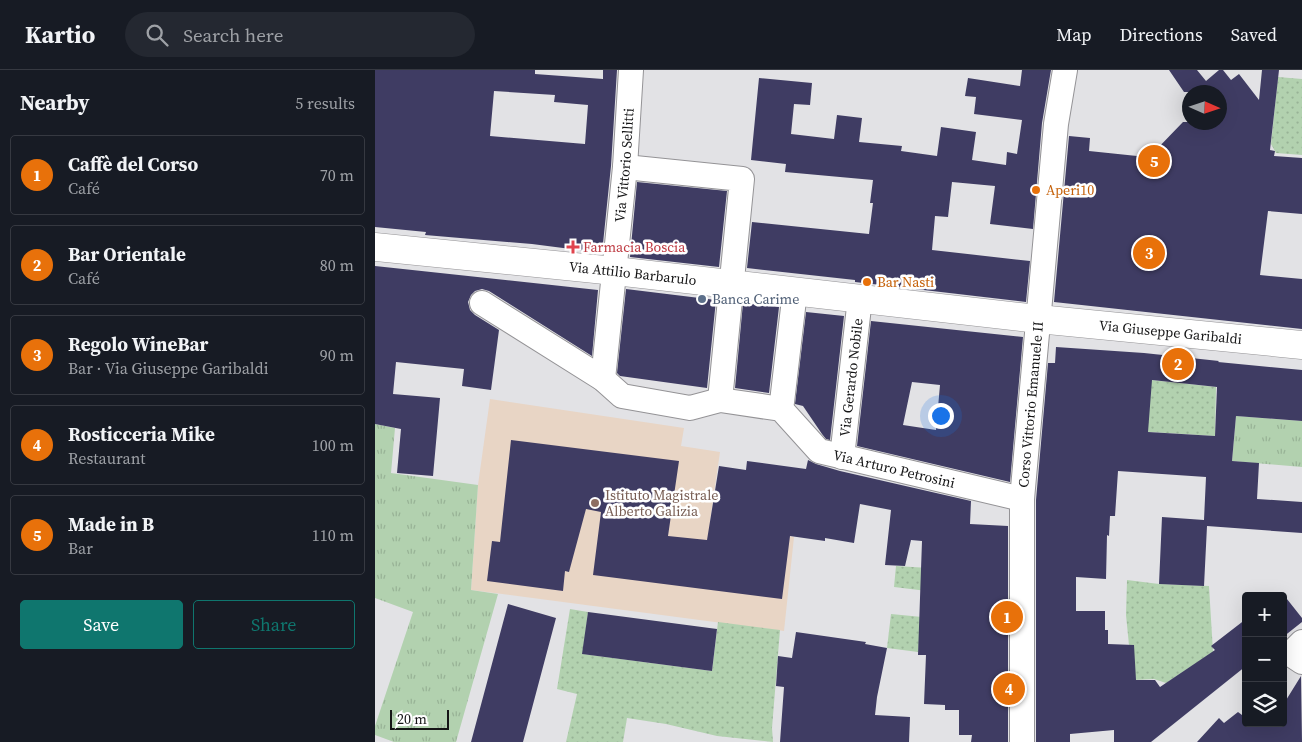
<!DOCTYPE html>
<meta charset="utf-8">
<style>
:root{--surface:#171b24;--page:#242831;--text:#f1f3f6;--muted:#9ea1a6;--line:#363941;--accent:#0f766e}
body{margin:0;font-family:"Source Serif 4",serif;background:var(--page);color:var(--text)}
.controls{position:absolute;right:15px;bottom:15px;display:grid;overflow:hidden;border-radius:5px;box-shadow:0 5px 20px #0002}
.controls button{width:45px;height:45px;display:grid;place-items:center;padding:0;border:0;border-bottom:1px solid var(--line);background:var(--surface);color:var(--text);font:25px sans-serif}
.compass{position:absolute;left:807px;top:15px;width:45px;height:45px;border-radius:50%;background:var(--surface);box-shadow:0 5px 20px #0002;rotate:93deg}
.scale{position:absolute;left:15px;bottom:12px;width:59px;box-sizing:border-box;padding-left:5px;border:2px solid #151516;border-top:0;font-size:14px;line-height:18px;white-space:nowrap;color:#151516;-webkit-text-stroke:4px #fff;paint-order:stroke}
.you{position:absolute;left:565px;top:345px;width:18px;height:18px;margin:-12px;border:4px solid #fff;border-radius:50%;background:#1a73e8;box-shadow:0 0 0 8px #1a73e833}
.badge{display:grid;place-items:center;width:32px;height:32px;border-radius:50%;background:var(--accent);color:#fff;font-size:16px;font-weight:700}
.pin{position:absolute;translate:-50% -50%;border:2px solid #fff;box-shadow:0 1px 5px #0006}
.list{margin:0;padding:0;list-style:none}
h2{display:flex;justify-content:space-between;align-items:center;height:65px;margin:0;padding:0 20px;font-size:21px}
h2 small{font-size:16px;font-weight:400;color:var(--muted)}
.list li{display:grid;grid-template-columns:32px 1fr auto;gap:15px;align-items:center;box-sizing:border-box;height:80px;margin:0 10px 10px;padding:0 10px;border:1px solid var(--line);border-radius:5px}
.list b{display:block;font-size:19px;white-space:nowrap}
.list p{margin:0;font-size:16px;white-space:nowrap;color:var(--muted)}
.list em{font-size:16px;font-style:normal;color:var(--muted)}
.actions{display:flex;gap:10px;padding:15px 20px}
.actions a{flex:1;padding:11px 0;border:1px solid var(--accent);border-radius:5px;text-align:center;font-size:18px;color:var(--accent)}
.actions .main{background:var(--accent);color:#fff}
.icon{flex:none;width:28px;height:28px;fill:none;stroke:currentColor;stroke-width:2;stroke-linecap:round;stroke-linejoin:round}
.map{position:relative;flex:none;width:927px;height:672px;overflow:hidden}
header{display:flex;align-items:center;gap:30px;box-sizing:border-box;height:70px;padding:0 25px;background:var(--surface);border-bottom:1px solid var(--line)}
header strong{font-size:24px}
nav{display:flex;gap:28px;margin-inline-start:auto;font-size:18px}
.search{width:350px;height:45px;background:var(--page);display:flex;align-items:center;gap:12px;box-sizing:border-box;padding:0 18px;border-radius:28px;color:var(--muted);font-size:19px}
main{display:flex}
aside{flex:1;background:var(--surface)}
.map>svg:first-child{display:block}
.education{fill:#e8d5c5}
.grass{fill:url(#grass-tufts)}
.garden{fill:url(#garden-dots)}
.building{fill:#3f3c63;fill-rule:evenodd}
.lines{fill:none;stroke-linecap:round;stroke-linejoin:round}
.minor-casing{stroke:#949396;stroke-width:26}
.tertiary-casing{stroke:#949396;stroke-width:29}
.minor{stroke:#fff;stroke-width:24}
.tertiary{stroke:#fff;stroke-width:28}
.food-dot{fill:#e8710a;stroke:#fff;stroke-width:2}
.health-dot{fill:#e0444e;stroke:#fff;stroke-width:2}
.service-dot{fill:#5c6f8a;stroke:#fff;stroke-width:2}
.education-dot{fill:#8d6e63;stroke:#fff;stroke-width:2}
.labels{text-anchor:middle;stroke-width:5;stroke-linejoin:round;paint-order:stroke}
.street-label{font-size:14px;fill:#151516;stroke:#fff}
.food-label{font-size:14px;fill:#c56008;stroke:#fff;text-anchor:start}
.health-label{font-size:14px;fill:#be3a42;stroke:#fff;text-anchor:start}
.service-label{font-size:14px;fill:#4e5e75;stroke:#fff;text-anchor:start}
.education-label{font-size:14px;fill:#785e54;stroke:#fff;text-anchor:start}
</style>
<header>
<strong>Kartio</strong>
<div class="search"><svg class="icon" aria-label="search" viewBox="0 0 24 24"><circle cx="10" cy="10" r="6"/><path d="M15 15l6 6"/></svg>Search here</div>
<nav><a>Map</a><a>Directions</a><a>Saved</a></nav>
</header>
<main>
<aside>
<h2>Nearby<small>5 results</small></h2>
<ul class="list">
<li><span class="badge" style="background:#e8710a">1</span><div><b>Caffè del Corso</b><p>Café</p></div><em>70 m</em></li>
<li><span class="badge" style="background:#e8710a">2</span><div><b>Bar Orientale</b><p>Café</p></div><em>80 m</em></li>
<li><span class="badge" style="background:#e8710a">3</span><div><b>Regolo WineBar</b><p>Bar · Via Giuseppe Garibaldi</p></div><em>90 m</em></li>
<li><span class="badge" style="background:#e8710a">4</span><div><b>Rosticceria Mike</b><p>Restaurant</p></div><em>100 m</em></li>
<li><span class="badge" style="background:#e8710a">5</span><div><b>Made in B</b><p>Bar</p></div><em>110 m</em></li>
</ul>
<div class="actions"><a class="main">Save</a><a>Share</a></div>
</aside>
<div class="map">
<svg width="927" height="672" viewBox="0 0 927 672">
<defs>
<pattern id="grass-tufts" width="24" height="20" patternUnits="userSpaceOnUse" patternTransform="scale(1.25)"><rect width="24" height="20" fill="#b2d1af"/><path d="M3 7l-1-3M5 7V3M7 7l1-3M15 17l-1-3M17 17v-4M19 17l1-3" fill="none" stroke="#98b396"/></pattern>
<pattern id="garden-dots" width="8" height="8" patternUnits="userSpaceOnUse" patternTransform="scale(1.25)"><rect width="8" height="8" fill="#b2d1af"/><path d="M2 2h.1M6 6h.1" fill="none" stroke="#98b396" stroke-width="1.8" stroke-linecap="round"/></pattern>
</defs>
<rect width="100%" height="100%" fill="#e2e2e5"/>
<path class="education" d="M115 329 309 358 306 376 345 382 335 451 419 467 409 561 96 520 103 415Z"/>
<path class="grass" d="M861 346 927 351V397L857 391Z
M0 354 20 358 16 403 103 415 96 520 123 524 81 672H19L0 665V656L38 542 0 528Z"/>
<path class="garden" d="M903 7 927 9V85L901 83 896 74Z
M776 310 841 317 840 366 759 361Z
M521 496 554 498 552 521 519 517Z
M752 510 784 514 834 516 838 582 791 613 779 609 758 610 759 575H754L751 545Z
M195 539 213 542 208 584 337 601 343 552 405 560 397 658 398 672 342 666 291 654 252 648 248 672H191L202 624 182 619Z
M516 544 547 547 543 582 512 578Z"/>
<path class="building" d="M0 0H160V4L228 9V0H242L236 96 227 183 157 174 50 165 51 162 0 157ZM119 21 180 25 179 32 213 35 210 74 115 66Z
M647 0H676L667 53 658 159 615 154 620 116 577 112 573 147 560 146 557 180 655 191 651 232 480 212V210L372 198 377 152 494 164 498 133H495L498 110 410 102 411 94 376 90 384 8 437 13 435 35 419 34 416 64 459 69 462 45 487 48 484 72 527 76 526 81 562 86 566 57 601 62 597 90 631 95 632 82 642 84 647 50 599 44 601 27 590 26 593 8 645 16Z
M794 0H822L831 11 844 0H848L856 10 864 4 884 30 887 0H904L895 80 900 81 899 86 927 88V144L893 141 885 205 927 209V259L679 232 694 66 715 68 714 81 762 86 767 93 772 88H778L779 82 808 52H844V22H809Z
M262 112 352 121 344 197 255 187Z
M0 196 223 220 217 286 114 221 107 219 100 221 96 225 93 232 95 240 100 245 124 260 116 320 87 316 89 299 21 292 18 324 65 328 58 406 22 403 26 359 0 354Z
M251 219 341 230 332 318 245 306 242 303Z
M368 233 404 237 394 323 360 318Z
M431 242 469 246 455 370 451 369 447 364 428 336 420 334Z
M496 251 648 267 635 412 482 376ZM537 312 565 315 561 360 528 355Z
M681 277 769 283 844 291 843 292 927 300V351L861 346 857 391 884 393 882 429 927 432V463L832 456 829 516 784 514 787 447 829 450 831 407 743 401 740 446H735L734 466 732 465 731 509 701 507V541H730V560H733V574L759 575 761 610H780L785 617 840 580 836 576 871 549V596L776 672H739V660L695 664V672H661V430L673 293H680ZM777 310 842 317 840 366 773 362Z
M136 370 304 391 293 466 332 470 344 396 371 400 372 391 431 399 433 390 441 394 465 401 596 431 595 454 633 456V672H596L597 665H584V640H570V635L549 634 551 585H543L547 471 536 470 530 496 510 495 516 440 485 434 479 473 450 468V471L415 466 407 529 218 505 226 442 211 439 194 502 190 501 188 521 112 511 117 471 125 472Z
M908 524 927 548V552L908 567Z
M133 534 181 548 148 672H96Z
M213 542 342 559 337 601 207 584Z
M421 562 491 572 490 574 512 578 502 627 500 645 535 647 534 672H405L409 617 401 616 403 586 417 588Z
M926 606 927 672H822L844 648 849 653 863 642 871 648V653H908V635Z"/>
<g class="lines">
<g class="minor-casing">
<g id="minor">
<path d="M250 97 367 109 345 330"/>
<path id="s1" d="M107 233 228 309 247 326 315 338 345 330 406 339 444 381 647 429"/>
<path id="s2" d="M228 309 250 97 256 0"/>
<path d="M407 332 420 221"/>
<path id="s3" d="M467 387 485 228"/>
<path d="M927 572 915 584 927 592"/>
<path id="s4" d="M647 672V429L681 54 690 0"/>
</g>
</g>
<g class="tertiary-casing">
<g id="tertiary">
<path id="s5" d="M0 177 240 201 663 249 927 275"/>
</g>
</g>
<use href="#minor" class="minor"/>
<use href="#tertiary" class="tertiary"/>
</g>
<g class="food-dot">
<circle cx="661" cy="120" r="5"/>
<circle cx="492" cy="212" r="5"/>
</g>
<path class="health-dot" d="M195.5 169.5h5v5h5v5h-5v5h-5v-5h-5v-5h5z"/>
<circle class="service-dot" cx="327" cy="229" r="5"/>
<circle class="education-dot" cx="220" cy="433" r="5"/>
<g class="labels">
<g class="street-label">
<text dy="5" stroke="none"><textPath href="#s2" startOffset="215">Via Vittorio Sellitti</textPath></text>
<text dy="5" stroke="none"><textPath href="#s5" startOffset="259">Via Attilio Barbarulo</textPath></text>
<text dy="5" stroke="none"><textPath href="#s5" startOffset="800">Via Giuseppe Garibaldi</textPath></text>
<text dy="5" stroke="none"><textPath href="#s3" startOffset="80">Via Gerardo Nobile</textPath></text>
<text dy="5" stroke="none"><textPath href="#s4" startOffset="338">Corso Vittorio Emanuele II</textPath></text>
<text dy="5" stroke="none"><textPath href="#s1" startOffset="464">Via Arturo Petrosini</textPath></text>
</g>
<g class="food-label">
<text x="671" y="125">Aperi10</text>
<text x="502" y="217">Bar Nasti</text>
</g>
<g class="health-label">
<text x="208" y="182">Farmacia Boscia</text>
</g>
<g class="service-label">
<text x="337" y="234">Banca Carime</text>
</g>
<g class="education-label">
<text x="230" y="430">Istituto Magistrale<tspan x="230" dy="16">Alberto Galizia</tspan></text>
</g>
</g>
</svg>
<div class="controls">
<button>+</button>
<button>−</button>
<button><svg class="icon" aria-label="layers" viewBox="0 0 24 24"><path d="M12 4l9 5-9 5-9-5zM3 14l9 5 9-5"/></svg></button>
</div>
<svg class="compass" viewBox="-18 -18 36 36"><path d="M0-13l5 13h-10z" fill="#e53935"/><path d="M0 13l5-13h-10z" fill="#9ea1a6"/></svg>
<div class="scale">20 m</div>
<div class="you"></div>
<div class="pin badge" style="left:632px;top:547px;background:#e8710a">1</div>
<div class="pin badge" style="left:803px;top:294px;background:#e8710a">2</div>
<div class="pin badge" style="left:774px;top:183px;background:#e8710a">3</div>
<div class="pin badge" style="left:634px;top:619px;background:#e8710a">4</div>
<div class="pin badge" style="left:779px;top:91px;background:#e8710a">5</div>
</div>
</main>
